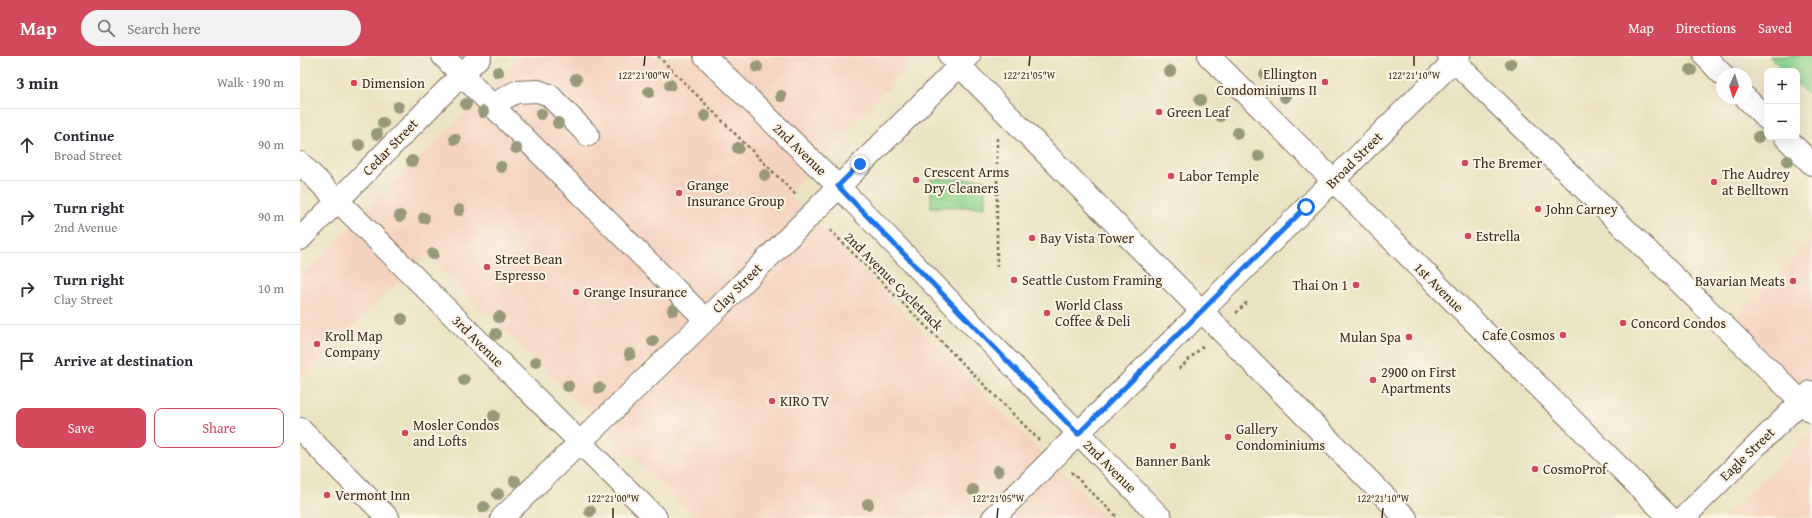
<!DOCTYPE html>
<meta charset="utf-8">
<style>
:root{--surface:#fff;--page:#f2f2f3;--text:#2b2b33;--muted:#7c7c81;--line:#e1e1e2;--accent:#d1495b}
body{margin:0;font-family:"Gentium Book Plus",serif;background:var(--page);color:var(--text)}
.controls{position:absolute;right:12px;top:12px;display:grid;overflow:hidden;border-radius:8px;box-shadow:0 4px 16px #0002}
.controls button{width:36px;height:36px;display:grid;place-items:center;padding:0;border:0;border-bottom:1px solid var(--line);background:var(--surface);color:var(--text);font:20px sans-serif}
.compass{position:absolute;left:1416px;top:12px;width:36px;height:36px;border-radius:50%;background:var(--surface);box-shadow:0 4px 16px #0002;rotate:184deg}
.stop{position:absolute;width:12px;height:12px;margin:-9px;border:3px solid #1a73e8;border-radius:50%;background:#fff}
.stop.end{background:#1a73e8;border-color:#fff;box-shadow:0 1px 4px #0008}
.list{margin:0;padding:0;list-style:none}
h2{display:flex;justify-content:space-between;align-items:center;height:52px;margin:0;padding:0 16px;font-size:17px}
h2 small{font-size:13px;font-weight:400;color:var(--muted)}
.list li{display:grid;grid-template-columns:26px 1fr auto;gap:12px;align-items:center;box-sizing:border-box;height:72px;padding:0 16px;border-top:1px solid var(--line)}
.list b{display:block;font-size:15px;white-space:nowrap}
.list p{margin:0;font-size:13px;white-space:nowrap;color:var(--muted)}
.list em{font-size:13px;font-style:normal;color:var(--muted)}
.actions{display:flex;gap:8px;padding:12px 16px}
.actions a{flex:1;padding:9px 0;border:1px solid var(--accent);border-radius:8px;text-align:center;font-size:14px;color:var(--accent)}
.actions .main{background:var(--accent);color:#fff}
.icon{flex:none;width:22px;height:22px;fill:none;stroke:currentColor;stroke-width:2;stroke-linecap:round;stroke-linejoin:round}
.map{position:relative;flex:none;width:1512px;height:462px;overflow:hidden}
header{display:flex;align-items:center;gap:24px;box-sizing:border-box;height:56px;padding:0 20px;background:var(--accent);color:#fff}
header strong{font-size:19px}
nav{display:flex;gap:22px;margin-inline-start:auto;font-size:14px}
.search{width:280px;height:36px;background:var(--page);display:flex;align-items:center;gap:10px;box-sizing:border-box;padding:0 14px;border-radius:22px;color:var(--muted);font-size:15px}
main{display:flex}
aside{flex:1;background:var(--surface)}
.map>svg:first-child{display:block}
.built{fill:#f4d3c0}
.green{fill:#8bd28d;stroke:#637e56}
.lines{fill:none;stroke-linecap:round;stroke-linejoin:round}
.minor-casing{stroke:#786b57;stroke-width:24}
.major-casing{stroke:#786b57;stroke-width:24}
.path{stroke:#786b57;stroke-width:2.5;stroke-dasharray:3 3;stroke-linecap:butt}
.minor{stroke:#fff;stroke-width:22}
.major{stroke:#fff;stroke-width:22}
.tree{fill:#97997a}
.route{stroke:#1a73e8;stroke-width:5}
.ticks{fill:none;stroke:#3b2a1e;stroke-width:1.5}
.poi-dot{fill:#d1495b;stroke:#fcf5e5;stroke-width:1.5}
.labels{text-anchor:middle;stroke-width:4;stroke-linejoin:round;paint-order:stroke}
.poi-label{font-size:14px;fill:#3b2a1e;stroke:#fcf5e5;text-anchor:start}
.street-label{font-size:14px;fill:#3b2a1e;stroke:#fcf5e5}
.ticks-label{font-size:10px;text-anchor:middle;fill:#3b2a1e;stroke:#fcf5e5;stroke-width:4;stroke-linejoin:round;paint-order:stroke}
</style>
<header>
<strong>Map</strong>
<div class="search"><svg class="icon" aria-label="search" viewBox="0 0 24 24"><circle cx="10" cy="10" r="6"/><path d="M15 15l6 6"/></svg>Search here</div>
<nav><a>Map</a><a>Directions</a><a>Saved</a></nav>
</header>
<main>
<aside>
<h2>3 min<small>Walk · 190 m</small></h2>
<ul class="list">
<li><svg class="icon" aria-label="ahead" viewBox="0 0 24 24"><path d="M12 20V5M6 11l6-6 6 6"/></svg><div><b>Continue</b><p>Broad Street</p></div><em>90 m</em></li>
<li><svg class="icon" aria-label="right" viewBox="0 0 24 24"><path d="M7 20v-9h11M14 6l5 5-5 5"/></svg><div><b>Turn right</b><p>2nd Avenue</p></div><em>90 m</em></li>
<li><svg class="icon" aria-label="right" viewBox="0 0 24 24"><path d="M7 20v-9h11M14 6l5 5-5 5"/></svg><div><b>Turn right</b><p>Clay Street</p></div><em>10 m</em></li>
<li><svg class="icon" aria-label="arrive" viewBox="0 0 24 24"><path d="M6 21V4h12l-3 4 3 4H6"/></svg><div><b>Arrive at destination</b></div></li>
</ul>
<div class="actions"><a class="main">Save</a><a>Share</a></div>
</aside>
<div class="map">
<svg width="1512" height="462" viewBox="0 0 1512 462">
<rect width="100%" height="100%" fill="#fcf5e5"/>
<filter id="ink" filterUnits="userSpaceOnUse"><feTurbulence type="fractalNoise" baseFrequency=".025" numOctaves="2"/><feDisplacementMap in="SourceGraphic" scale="8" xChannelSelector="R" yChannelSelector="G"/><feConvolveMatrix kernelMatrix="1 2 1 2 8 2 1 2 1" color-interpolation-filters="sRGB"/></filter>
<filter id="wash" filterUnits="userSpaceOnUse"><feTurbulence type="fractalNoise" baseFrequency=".012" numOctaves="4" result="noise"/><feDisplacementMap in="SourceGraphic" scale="16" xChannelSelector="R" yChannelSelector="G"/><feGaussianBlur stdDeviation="0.9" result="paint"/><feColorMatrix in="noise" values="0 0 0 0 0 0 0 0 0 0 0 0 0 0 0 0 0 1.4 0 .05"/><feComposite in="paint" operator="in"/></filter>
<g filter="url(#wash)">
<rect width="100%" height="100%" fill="#eae3c2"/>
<path class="built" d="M221 0H618L488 138 806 462H395L126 198 0 324V221Z
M1512 185V345L1430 267Z
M1512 376V462H1423Z"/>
<path class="green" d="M1469 0H1512V43L1497 28V15H1484Z
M631 123H685V151H631Z"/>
</g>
<g filter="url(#ink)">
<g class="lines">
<g class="minor-casing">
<path id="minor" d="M143 0 406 264
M650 0 1106 462
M1149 0 1512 356
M192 49 216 36 238 35 249 39 288 79
M0 183 180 0
M0 373 88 462
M202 462 406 264 669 0
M1383 462 1511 336"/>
</g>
<g class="major-casing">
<path id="major" d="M405 0 538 130 861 462
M909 0 1370 462
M1405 0 1422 18
M1446 42 1467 63
M1485 81 1512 108
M0 107 356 462
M693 462 1159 0"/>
</g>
<path class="path" d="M358 0 497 140
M530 174 739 384
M697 211V82
M936 257 947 246
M879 313 903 290
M771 416 818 462"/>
<use href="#minor" class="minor"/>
<use href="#major" class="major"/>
</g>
<g class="tree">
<circle cx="1211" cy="8" r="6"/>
<circle cx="457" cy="11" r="6"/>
<circle cx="1391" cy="14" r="6"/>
<circle cx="870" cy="15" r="6"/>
<circle cx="198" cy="16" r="6"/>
<circle cx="965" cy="19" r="6"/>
<circle cx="276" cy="23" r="6"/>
<circle cx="370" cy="29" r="6"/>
<circle cx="349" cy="36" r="6"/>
<circle cx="481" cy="40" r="6"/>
<circle cx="985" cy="41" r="6"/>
<circle cx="900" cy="44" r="6"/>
<circle cx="166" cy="48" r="6"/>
<circle cx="98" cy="51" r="6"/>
<circle cx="183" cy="56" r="6"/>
<circle cx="241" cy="58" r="6"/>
<circle cx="405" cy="60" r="6"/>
<circle cx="920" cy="60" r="6"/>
<circle cx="83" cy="67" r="6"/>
<circle cx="258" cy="67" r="6"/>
<circle cx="938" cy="77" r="6"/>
<circle cx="77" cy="78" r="6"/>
<circle cx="1458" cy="81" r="6"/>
<circle cx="155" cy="83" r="6"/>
<circle cx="59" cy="89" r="6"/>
<circle cx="216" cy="92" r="6"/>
<circle cx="438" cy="92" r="6"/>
<circle cx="959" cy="100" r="6"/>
<circle cx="112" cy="105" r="6"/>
<circle cx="1488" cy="105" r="6"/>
<circle cx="201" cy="111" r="6"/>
<circle cx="465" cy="119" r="6"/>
<circle cx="159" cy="154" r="6"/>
<circle cx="100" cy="160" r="6"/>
<circle cx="124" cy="162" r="6"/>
<circle cx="133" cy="198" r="6"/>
<circle cx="373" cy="254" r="6"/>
<circle cx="199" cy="261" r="6"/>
<circle cx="102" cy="263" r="6"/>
<circle cx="196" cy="278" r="6"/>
<circle cx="353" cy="285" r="6"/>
<circle cx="330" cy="298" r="6"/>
<circle cx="236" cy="306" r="6"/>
<circle cx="164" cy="324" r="6"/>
<circle cx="268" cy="330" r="6"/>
<circle cx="299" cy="332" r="6"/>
<circle cx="194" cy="360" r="6"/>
<circle cx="698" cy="415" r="6"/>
<circle cx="215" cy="425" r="6"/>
<circle cx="673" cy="434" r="6"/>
<circle cx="198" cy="438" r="6"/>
<circle cx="568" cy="448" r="6"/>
<circle cx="184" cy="451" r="6"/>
<circle cx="290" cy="455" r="6"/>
</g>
</g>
<g class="lines" filter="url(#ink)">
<path class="route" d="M560 108 538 130 778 378 1006 151"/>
</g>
<path class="ticks" d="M344 10 345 0M729 10 730 0M1114 10V0M313 462V452M697 462 698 452M1082 462 1083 452"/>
<g class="poi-dot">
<circle cx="1025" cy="26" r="4"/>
<circle cx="54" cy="27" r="4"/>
<circle cx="859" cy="56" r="4"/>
<circle cx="1165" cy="107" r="4"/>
<circle cx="871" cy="120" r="4"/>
<circle cx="616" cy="124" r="4"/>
<circle cx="1414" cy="126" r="4"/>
<circle cx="379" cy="137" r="4"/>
<circle cx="1238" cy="153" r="4"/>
<circle cx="1168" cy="180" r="4"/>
<circle cx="732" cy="182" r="4"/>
<circle cx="187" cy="211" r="4"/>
<circle cx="714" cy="224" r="4"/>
<circle cx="1493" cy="225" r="4"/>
<circle cx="1056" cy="229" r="4"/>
<circle cx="276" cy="236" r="4"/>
<circle cx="747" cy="257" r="4"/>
<circle cx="1323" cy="267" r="4"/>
<circle cx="1263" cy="279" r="4"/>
<circle cx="1109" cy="281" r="4"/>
<circle cx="17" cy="288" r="4"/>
<circle cx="1073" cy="324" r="4"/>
<circle cx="472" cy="345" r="4"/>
<circle cx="105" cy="377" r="4"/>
<circle cx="928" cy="381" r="4"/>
<circle cx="873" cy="390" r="4"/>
<circle cx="1235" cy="413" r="4"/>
<circle cx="27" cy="439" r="4"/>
</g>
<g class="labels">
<g class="poi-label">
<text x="1017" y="23" text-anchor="end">Ellington<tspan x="1017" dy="16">Condominiums II</tspan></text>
<text x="62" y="32">Dimension</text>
<text x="867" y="61">Green Leaf</text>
<text x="1173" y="112">The Bremer</text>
<text x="624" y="121">Crescent Arms<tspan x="624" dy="16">Dry Cleaners</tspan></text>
<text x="1422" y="123">The Audrey<tspan x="1422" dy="16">at Belltown</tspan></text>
<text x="879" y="125">Labor Temple</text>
<text x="387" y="134">Grange<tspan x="387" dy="16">Insurance Group</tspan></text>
<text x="1246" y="158">John Carney</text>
<text x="1176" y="185">Estrella</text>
<text x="740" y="187">Bay Vista Tower</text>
<text x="195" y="208">Street Bean<tspan x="195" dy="16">Espresso</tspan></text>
<text x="722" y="229">Seattle Custom Framing</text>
<text x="1485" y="230" text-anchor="end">Bavarian Meats</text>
<text x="1048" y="234" text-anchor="end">Thai On 1</text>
<text x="284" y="241">Grange Insurance</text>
<text x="755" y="254">World Class<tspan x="755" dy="16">Coffee &amp; Deli</tspan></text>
<text x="1331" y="272">Concord Condos</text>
<text x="1255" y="284" text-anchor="end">Cafe Cosmos</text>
<text x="25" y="285">Kroll Map<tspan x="25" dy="16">Company</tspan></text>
<text x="1101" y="286" text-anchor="end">Mulan Spa</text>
<text x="1081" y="321">2900 on First<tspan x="1081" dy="16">Apartments</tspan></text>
<text x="480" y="350">KIRO TV</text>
<text x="113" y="374">Mosler Condos<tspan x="113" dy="16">and Lofts</tspan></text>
<text x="936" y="378">Gallery<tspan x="936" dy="16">Condominiums</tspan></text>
<text x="873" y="410" text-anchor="middle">Banner Bank</text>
<text x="1243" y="418">CosmoProf</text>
<text x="35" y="444">Vermont Inn</text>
</g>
<g class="street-label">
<text transform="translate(90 91) rotate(-46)" y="5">Cedar Street</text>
<text transform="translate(500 93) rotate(44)" y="5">2nd Avenue</text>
<text transform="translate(1054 104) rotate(-45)" y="5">Broad Street</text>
<text transform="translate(594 225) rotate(45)" y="5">2nd Avenue Cycletrack</text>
<text transform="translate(1139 231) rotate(45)" y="5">1st Avenue</text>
<text transform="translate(437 232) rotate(-45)" y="5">Clay Street</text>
<text transform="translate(178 285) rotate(45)" y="5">3rd Avenue</text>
<text transform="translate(1447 398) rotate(-44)" y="5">Eagle Street</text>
<text transform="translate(810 410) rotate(45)" y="5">2nd Avenue</text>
</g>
</g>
<g class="ticks-label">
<text x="344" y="23">122°21'00"W</text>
<text x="729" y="23">122°21'05"W</text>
<text x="1114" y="23">122°21'10"W</text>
<text x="313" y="446">122°21'00"W</text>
<text x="698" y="446">122°21'05"W</text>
<text x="1083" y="446">122°21'10"W</text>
</g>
</svg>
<div class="controls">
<button>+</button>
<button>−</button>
</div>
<svg class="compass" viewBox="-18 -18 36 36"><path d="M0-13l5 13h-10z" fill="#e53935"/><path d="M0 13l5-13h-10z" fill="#7c7c81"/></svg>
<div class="stop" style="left:1006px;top:151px"></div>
<div class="stop end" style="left:560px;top:108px"></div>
</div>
</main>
